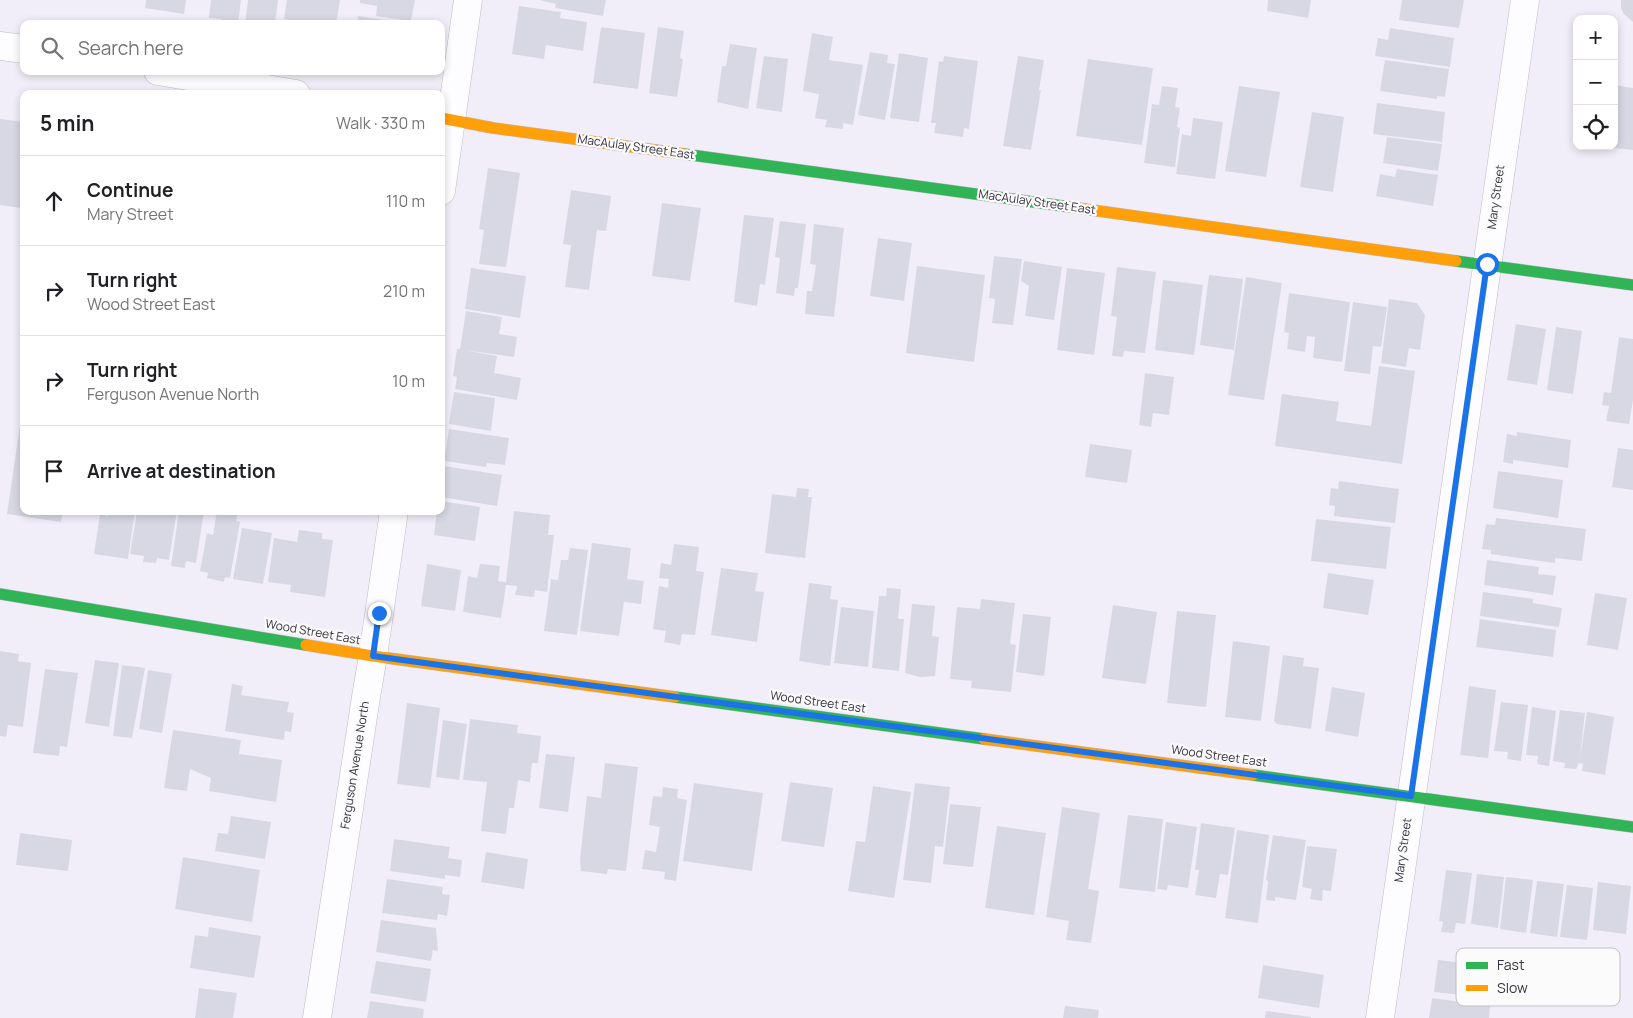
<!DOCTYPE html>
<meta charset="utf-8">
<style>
:root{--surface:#fff;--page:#f6f6f6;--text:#202124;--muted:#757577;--line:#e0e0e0}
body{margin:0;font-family:Manrope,sans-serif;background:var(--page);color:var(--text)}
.controls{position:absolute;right:15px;top:15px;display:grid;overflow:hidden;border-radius:10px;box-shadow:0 2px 8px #0003}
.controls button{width:45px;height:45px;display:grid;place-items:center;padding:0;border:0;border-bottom:1px solid var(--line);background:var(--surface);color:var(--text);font:25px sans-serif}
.stop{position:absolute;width:15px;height:15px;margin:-11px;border:4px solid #1a73e8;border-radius:50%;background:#fff}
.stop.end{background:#1a73e8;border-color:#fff;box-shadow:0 1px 5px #0008}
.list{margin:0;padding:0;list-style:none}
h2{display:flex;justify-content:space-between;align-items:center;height:65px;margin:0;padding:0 20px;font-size:21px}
h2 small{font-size:16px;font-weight:400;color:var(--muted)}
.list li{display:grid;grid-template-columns:32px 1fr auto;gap:15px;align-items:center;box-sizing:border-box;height:90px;padding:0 20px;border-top:1px solid var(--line)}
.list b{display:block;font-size:19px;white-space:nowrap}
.list p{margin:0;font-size:16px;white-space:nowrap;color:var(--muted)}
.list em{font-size:16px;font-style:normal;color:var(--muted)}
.icon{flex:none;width:28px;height:28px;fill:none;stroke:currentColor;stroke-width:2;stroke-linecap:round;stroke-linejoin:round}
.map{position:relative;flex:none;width:1633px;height:1018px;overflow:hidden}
.search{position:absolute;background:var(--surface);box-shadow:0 2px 8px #0003;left:20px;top:20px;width:425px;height:55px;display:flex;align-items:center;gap:12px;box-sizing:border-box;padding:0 18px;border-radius:10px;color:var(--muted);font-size:19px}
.panel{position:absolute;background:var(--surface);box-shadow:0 2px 8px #0003;left:20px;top:90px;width:425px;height:425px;border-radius:10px}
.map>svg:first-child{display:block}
.building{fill:#d8d8e4}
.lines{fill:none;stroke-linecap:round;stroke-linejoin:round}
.street-casing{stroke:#bfbbc6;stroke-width:29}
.fast-casing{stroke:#bfbbc6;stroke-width:12}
.slow-casing{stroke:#bfbbc6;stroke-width:12}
.street{stroke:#fdfcfe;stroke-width:28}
.fast{stroke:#30b455;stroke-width:11}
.slow{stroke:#ff9f0a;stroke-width:11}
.route{stroke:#1a73e8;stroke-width:6}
.labels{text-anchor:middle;stroke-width:4.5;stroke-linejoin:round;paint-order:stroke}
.street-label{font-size:12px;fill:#393341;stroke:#fbfbfb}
.key{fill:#fbfbfb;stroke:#c1bfc3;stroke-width:1}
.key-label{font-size:14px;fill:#393341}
</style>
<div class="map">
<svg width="1633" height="1018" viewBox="0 0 1633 1018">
<rect width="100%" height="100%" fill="#f2eef9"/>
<path class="building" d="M146 0H186L184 14 145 8Z
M211 0H241L238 24H220L221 19 209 18Z
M248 0H278L275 24H245Z
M287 0H340L336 24H314L284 19Z
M360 0H415L411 21 376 16 377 6 360 3Z
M539 0H606L603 16 555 8 556 4Z
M1268 0H1311L1308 18 1267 11Z
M1402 0H1464L1459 28 1399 20Z
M1621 0H1633V22L1624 14 1621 8Z
M519 6 561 12 560 18 587 22 583 51 546 45 544 59 512 54Z
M358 16 404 23V24H357Z
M601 27 645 33 638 89 593 83Z
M658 27 684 31 680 58 683 59 677 97 649 93Z
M1390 28 1454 38 1450 67 1375 56 1378 38 1388 40Z
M812 33 833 37 829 60 863 65 853 125 843 123V129L825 127 827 120 815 118 819 94 803 91Z
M730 44 757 48 748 109 717 102 722 66H726Z
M870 52 888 55 887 63 895 64 885 120 858 115Z
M899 53 928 58 919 122 890 118Z
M764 56 788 59 782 112 756 108Z
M944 56 978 61 969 129 964 128 963 137 934 133 936 123H931L939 61 943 62Z
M1018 56 1044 60 1039 90H1041L1031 150 1003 146Z
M1088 59 1153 68 1142 145 1076 136Z
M1385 60 1449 69 1445 97 1437 96V99L1380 91Z
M1614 85 1633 88V150L1614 148Z
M1162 86 1178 88 1175 107 1180 108 1177 127 1180 128 1175 167 1144 163 1152 104 1159 105Z
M1239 86 1280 92 1266 177 1225 171Z
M1377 103 1445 112 1442 142 1373 134Z
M1312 112 1344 117 1333 192 1300 187Z
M1193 118 1223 122 1215 179 1176 174 1182 134 1191 136Z
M0 119 24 122V191L21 208 0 205Z
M1387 137 1442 144 1438 171 1383 163Z
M488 168 520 173 506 267 479 264 484 230 479 229Z
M1397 169 1438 175 1433 206 1376 196 1380 174 1395 177Z
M571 190 611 196 606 231 597 230 589 290 565 287 571 245 563 244Z
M662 203 701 208 690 281 652 276Z
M744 215 774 218 765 285 760 284 757 306 734 302Z
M780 221 806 224 798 288H795L794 296 776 293 780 258 775 257Z
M814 224 844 228 834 317 805 314 807 291H812L816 265 810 264Z
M878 238 912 243 904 301 870 296Z
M994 256 1022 259 1013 325 992 323 995 299 989 298Z
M1024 261 1062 267 1054 320 1025 316 1029 286 1021 281Z
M917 266 985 275 974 362 906 353Z
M1117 267 1156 272 1145 353 1124 351 1123 357 1112 356 1117 317 1111 316Z
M471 268 526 276 520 318 465 309Z
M1067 268 1105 273 1094 355 1057 350Z
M1209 275 1243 279 1234 350 1200 345Z
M1246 277 1282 283 1264 400 1228 395Z
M1163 280 1203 285 1194 355 1155 350Z
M1289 293 1350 302 1342 362 1313 358 1315 337 1307 336 1305 352 1287 349 1289 333 1284 332Z
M1389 299 1417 303 1425 315 1420 350 1409 348 1406 367 1381 363Z
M1353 302 1387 307 1381 347 1373 346 1370 374 1344 371Z
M466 311 502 317 499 334 517 337 514 357 464 350 497 356 494 373 521 378 517 400 455 389 457 377 453 376 457 349H460Z
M1516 324 1546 329 1537 385 1507 380Z
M1556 327 1582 331 1573 394 1547 390Z
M1619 337 1633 339V400L1629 424 1606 421 1609 406 1602 405 1604 392 1611 393Z
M1379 366 1415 371 1402 464 1275 446 1282 394 1339 402 1336 421 1371 426Z
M1145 373 1174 377 1169 415 1153 413 1151 427 1139 425Z
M454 392 495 398 491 431 449 424Z
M20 425 24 426V511H63L61 522 7 514Z
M449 429 509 438 505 465 487 463 486 467 444 461Z
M1517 432 1571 440 1568 468 1513 460V464L1503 462 1507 434 1517 436Z
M1090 444 1132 450 1127 483 1085 477Z
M1618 448 1633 450V490L1612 487Z
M444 466 502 475 497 506 441 497Z
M1498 471 1563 480 1558 518 1493 508Z
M1339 481 1399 489 1395 523 1334 516 1335 506 1329 505 1331 488 1338 489Z
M797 488 809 489 808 497H812L805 558 765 553 772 494 796 497Z
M441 501 480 507 475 541 434 535 437 511H441Z
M109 511H135L128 559 94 554 100 514 108 516Z
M137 511H177L169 560 157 558 156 563 143 562 144 556 130 554Z
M179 511H204L196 563 186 561 185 568 171 566Z
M217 511 237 513 236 521 240 522 230 578 225 577 224 582 207 578 208 573 200 571 207 533 213 535Z
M514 511 550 515 548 535H554L547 592 535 590 534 597 515 595 517 586 506 585 501 618 463 612 468 576 477 578 480 564 500 566 498 581 506 582Z
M1496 518 1586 529 1582 561 1555 558V563L1491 554V550L1482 549 1486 524 1495 525Z
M1316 519 1391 527 1386 569 1311 561Z
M242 528 272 533 263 584 233 579Z
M299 530 322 533V539L333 540 325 597 290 592 291 585 268 582 274 538 297 542Z
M592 543 631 548 627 579 644 581 641 604 624 602 619 636 580 631Z
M674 544 699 547 696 571 704 572 695 635 682 634 680 645 664 642 666 631 653 629 659 586 668 588 669 579 659 578 661 563 671 565Z
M570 548 588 550 577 635 544 631 551 579 558 580 561 560H568Z
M1487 560 1539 567 1538 574 1556 576 1553 595 1484 585Z
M427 564 461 570 455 611 421 606Z
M721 568 758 573 755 591 764 592 757 642 711 635Z
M1328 573 1374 580 1368 615 1323 608Z
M809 583 832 586 830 599 838 600 830 666 799 661Z
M887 588 901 589 898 619H904L899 671 872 668 879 596H886Z
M1483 592 1533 599V603L1562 608 1559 627 1480 616Z
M1595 593 1627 598 1618 650 1587 645Z
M981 599 1015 603 1010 644 1016 645 1011 692 971 688 972 681 950 679 957 607 980 609Z
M912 604 935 606 932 636 939 637 935 676 920 677 905 673Z
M1113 605 1157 612 1146 684 1102 678Z
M841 607 874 611 868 667 834 663Z
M1177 611 1216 615 1206 707 1167 703Z
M1023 614 1051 617 1044 676 1016 672Z
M1480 619 1556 630 1553 657 1476 647Z
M1233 641 1270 646 1261 721 1225 717Z
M0 651 19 654 18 661 31 663 23 727 8 725 6 737 0 736Z
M1283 655 1304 658 1303 666 1319 668 1311 729 1277 724 1274 721Z
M95 660 119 663 109 727 85 723Z
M122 665 145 668 132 738 113 736Z
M45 669 78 673 67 747 60 746 59 756 33 753Z
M148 670 172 674 162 733 139 729Z
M232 684 243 686 241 695 289 702 287 712 294 713 291 732 285 731 284 740 225 731Z
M1469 686 1496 690 1488 758 1460 755Z
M1332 687 1365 693 1358 737 1325 731Z
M1501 702 1528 705 1521 761 1507 759 1508 752 1494 751Z
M407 703 440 708 430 788 397 784Z
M1532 707 1556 711 1549 766 1537 764 1538 756 1526 755Z
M1560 710 1585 713 1580 757 1587 712 1614 717 1605 775 1582 771 1583 764 1579 763 1576 769 1564 768 1565 763 1553 761Z
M470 719 518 725 517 733 541 736 538 763H532L530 782 518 780 514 808H509L506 834 481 831 487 782 463 780Z
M443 720 467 724 459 780 436 777Z
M173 730 241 740 239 754 282 760 276 802 209 791 211 778 190 769 187 791 164 788Z
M546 754 575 757 568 812 539 808Z
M605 763 638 767 626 871 608 869 607 874 581 871 580 859 587 796 601 798Z
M790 782 833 788 824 847 781 841Z
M694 783 763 793 752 871 683 861Z
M915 783 950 787 943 847 935 846 931 883 903 880Z
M873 786 911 792 894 898 848 891 856 841 865 842Z
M663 787 678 789 677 798 687 800 676 881 664 879 665 872 642 869 645 850 656 852 660 827 649 825 653 796 662 797Z
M950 804 981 807 973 867 943 864Z
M1062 807 1100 813 1088 889 1099 891 1091 943 1066 940 1069 921 1046 917Z
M1128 815 1163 819 1155 892 1119 888Z
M231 816 271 822 265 859 215 851 218 833 228 834Z
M1166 822 1197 827 1188 888 1168 885 1167 890 1157 889Z
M1201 823 1235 828 1228 875 1220 874 1216 898 1195 895 1199 870H1195Z
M997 826 1046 833 1034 915 985 908Z
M1237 830 1269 835 1258 923 1225 918Z
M20 833 72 840 68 871 16 865Z
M1273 835 1306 840 1296 900 1275 897V901L1266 900 1268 882 1266 879Z
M394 839 450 847 448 858 462 860 460 877 445 875V879L390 871Z
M1307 846 1337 849 1331 891 1323 890 1322 901 1310 899 1312 889 1302 887Z
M486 852 528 859 524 889 481 882Z
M183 857 260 870 252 922 175 909Z
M1446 870 1472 873 1465 924 1456 923 1454 933 1441 932 1443 922 1439 921Z
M1477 874 1504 877 1498 928 1471 924Z
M1506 877 1533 880 1526 933 1500 929Z
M387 879 443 887 442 894 450 895 447 916 438 914 437 920 382 913Z
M1537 881 1564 884 1557 937 1530 933Z
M1598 882 1631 886 1626 934 1593 930Z
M1567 885 1593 888 1587 940 1560 937Z
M381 920 436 928 438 951 433 950 431 961 376 952Z
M209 927 261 936 254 978 190 968 195 935 208 937Z
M1438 960 1509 968 1505 1000 1434 992Z
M376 961 431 969 426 1002 370 993Z
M1263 965 1324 975 1319 1008 1258 998Z
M199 988 237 993 233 1018H195Z
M1432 998 1490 1006 1489 1018H1429Z
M370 1001 424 1009 423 1018H367Z
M1065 1006 1099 1010 1098 1018H1063Z
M1266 1011 1311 1017V1018H1265Z"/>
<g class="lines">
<g class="street-casing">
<path id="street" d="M0 46 24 49
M158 71 296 94
M441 191 468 0
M317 1018 366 697 373 656 394 511
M1380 1018 1525 0"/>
</g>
<g class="fast-casing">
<path id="fast" d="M684 154 1070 207
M1456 261 1633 285
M0 594 306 645
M675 697 984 739
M1253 775 1633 827"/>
</g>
<g class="slow-casing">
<path id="slow" d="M441 118 493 128 684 154
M1070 207 1456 261
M306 645 373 656 675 697
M984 739 1253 775"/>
</g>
<use href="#street" class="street"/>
<use href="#fast" class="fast"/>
<use href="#slow" class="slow"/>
</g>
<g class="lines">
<path class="route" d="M379 613 373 656 1411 796 1487 264"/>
</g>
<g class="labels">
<g class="street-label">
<text transform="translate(636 147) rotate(8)" y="4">MacAulay Street East</text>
<text transform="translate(1496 197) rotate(-82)" y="4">Mary Street</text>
<text transform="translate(1037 202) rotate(8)" y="4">MacAulay Street East</text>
<text transform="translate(313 632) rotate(10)" y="4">Wood Street East</text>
<text transform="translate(818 702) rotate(8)" y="4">Wood Street East</text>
<text transform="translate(1219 756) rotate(8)" y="4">Wood Street East</text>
<text transform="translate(355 765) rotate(-81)" y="4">Ferguson Avenue North</text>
<text transform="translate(1403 850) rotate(-82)" y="4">Mary Street</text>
</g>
</g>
<rect x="1456" y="948" width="164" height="58" rx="8" class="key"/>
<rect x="1466" y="962" width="22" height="7" fill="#30b455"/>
<rect x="1466" y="985" width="22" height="6" fill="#ff9f0a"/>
<g class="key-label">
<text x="1497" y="970">Fast</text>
<text x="1497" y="993">Slow</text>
</g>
</svg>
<div class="controls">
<button>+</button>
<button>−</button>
<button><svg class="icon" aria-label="locate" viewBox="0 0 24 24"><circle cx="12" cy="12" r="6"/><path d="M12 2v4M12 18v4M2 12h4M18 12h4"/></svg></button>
</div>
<div class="stop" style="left:1487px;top:264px"></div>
<div class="stop end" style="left:379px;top:613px"></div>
<div class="search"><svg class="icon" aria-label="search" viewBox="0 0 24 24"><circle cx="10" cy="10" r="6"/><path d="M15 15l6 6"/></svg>Search here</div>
<section class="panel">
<h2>5 min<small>Walk · 330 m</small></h2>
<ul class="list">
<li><svg class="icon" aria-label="ahead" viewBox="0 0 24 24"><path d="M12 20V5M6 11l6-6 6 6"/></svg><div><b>Continue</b><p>Mary Street</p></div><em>110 m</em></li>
<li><svg class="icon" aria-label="right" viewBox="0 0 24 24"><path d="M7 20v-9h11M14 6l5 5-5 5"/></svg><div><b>Turn right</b><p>Wood Street East</p></div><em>210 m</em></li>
<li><svg class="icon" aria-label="right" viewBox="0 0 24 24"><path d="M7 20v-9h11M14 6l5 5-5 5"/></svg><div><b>Turn right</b><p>Ferguson Avenue North</p></div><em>10 m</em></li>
<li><svg class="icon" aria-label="arrive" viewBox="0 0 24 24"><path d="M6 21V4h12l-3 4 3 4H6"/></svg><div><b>Arrive at destination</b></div></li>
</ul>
</section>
</div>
